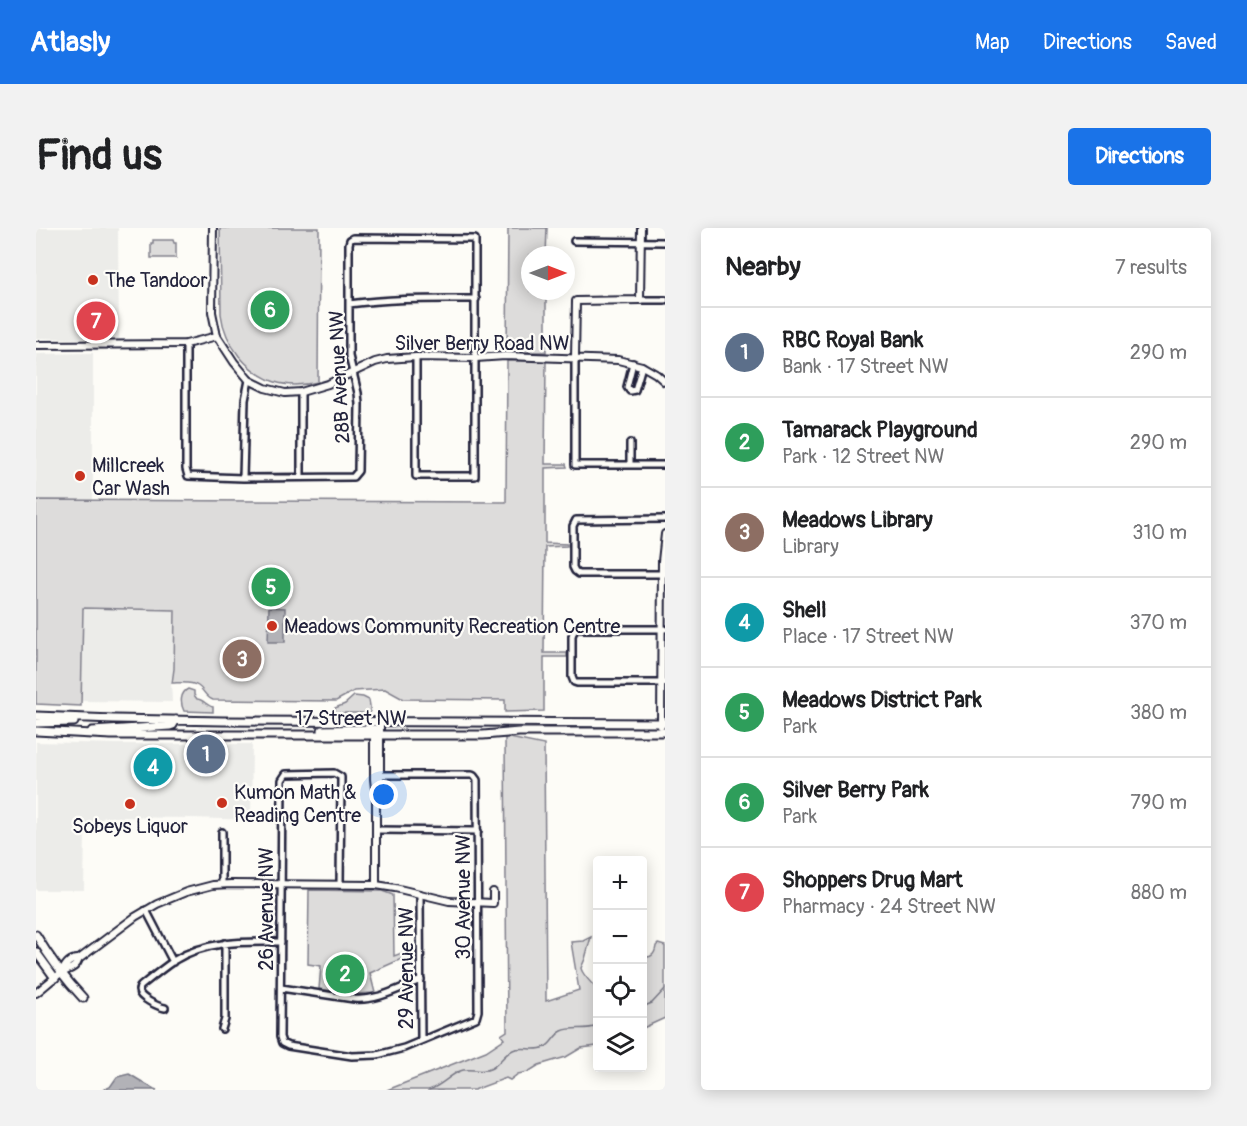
<!DOCTYPE html>
<meta charset="utf-8">
<style>
:root{--surface:#fff;--page:#f2f2f2;--text:#202124;--muted:#757577;--line:#e0e0e0;--accent:#1a73e8}
body{margin:0;font-family:Pangolin,sans-serif;background:var(--page);color:var(--text)}
.controls{position:absolute;right:18px;bottom:18px;display:grid;overflow:hidden;border-radius:6px;box-shadow:0 3px 15px #0003}
.controls button{width:54px;height:54px;display:grid;place-items:center;padding:0;border:0;border-bottom:2px solid var(--line);background:var(--surface);color:var(--text);font:30px sans-serif}
.compass{position:absolute;left:485px;top:18px;width:54px;height:54px;border-radius:50%;background:var(--surface);box-shadow:0 3px 15px #0003;rotate:90deg}
.you{position:absolute;left:348px;top:567px;width:21px;height:21px;margin:-15px;border:4px solid #fff;border-radius:50%;background:#1a73e8;box-shadow:0 0 0 9px #1a73e833}
.badge{display:grid;place-items:center;width:39px;height:39px;border-radius:50%;background:var(--accent);color:#fff;font-size:20px;font-weight:700}
.pin{position:absolute;translate:-50% -50%;border:3px solid #fff;box-shadow:0 2px 6px #0006}
.list{margin:0;padding:0;list-style:none}
h2{display:flex;justify-content:space-between;align-items:center;height:78px;margin:0;padding:0 24px;font-size:26px}
h2 small{font-size:20px;font-weight:400;color:var(--muted)}
.list li{display:grid;grid-template-columns:39px 1fr auto;gap:18px;align-items:center;box-sizing:border-box;height:90px;padding:0 24px;border-top:2px solid var(--line)}
.list b{display:block;font-size:22px;white-space:nowrap}
.list p{margin:0;font-size:20px;white-space:nowrap;color:var(--muted)}
.list em{font-size:20px;font-style:normal;color:var(--muted)}
.icon{flex:none;width:33px;height:33px;fill:none;stroke:currentColor;stroke-width:2;stroke-linecap:round;stroke-linejoin:round}
.map{position:relative;flex:none;width:629px;height:862px;overflow:hidden;border-radius:6px}
header{display:flex;align-items:center;gap:36px;box-sizing:border-box;height:84px;padding:0 30px;background:var(--accent);color:#fff}
header strong{font-size:28px}
nav{display:flex;gap:33px;margin-inline-start:auto;font-size:21px}
.intro{display:flex;align-items:center;justify-content:space-between;box-sizing:border-box;height:144px;padding:0 36px}
h1{margin:0;font-size:42px}
.button{padding:15px 27px;border-radius:6px;background:var(--accent);color:#fff;font-size:21px;font-weight:700}
main{display:flex;gap:36px;padding:0 36px}
aside{flex:1;background:var(--surface);border-radius:6px;box-shadow:0 3px 15px #0003}
.map>svg:first-child{display:block}
.built{fill:#ecece9}
.green{fill:#dddcdb;stroke:#807f8b;stroke-width:1.5}
.water{fill:#b2b2b7;stroke:#787885;stroke-width:1.5}
.lines{fill:none;stroke-linecap:round;stroke-linejoin:round}
.stream{stroke:#787885;stroke-width:1.5}
.minor-casing{stroke:#22223b;stroke-width:10}
.tertiary-casing{stroke:#22223b;stroke-width:10}
.secondary-casing{stroke:#22223b;stroke-width:11}
.minor{stroke:#fdfcf7;stroke-width:5}
.tertiary{stroke:#fdfcf7;stroke-width:6}
.secondary{stroke:#fdfcf7;stroke-width:7}
.poi-dot{fill:#c8321e;stroke:#fdfcf7;stroke-width:2}
.labels{text-anchor:middle;stroke-width:4.5;stroke-linejoin:round;paint-order:stroke}
.poi-label{font-size:20px;fill:#22223b;stroke:#fdfcf7;text-anchor:start}
.street-label{font-size:20px;fill:#22223b;stroke:#fdfcf7}
</style>
<header>
<strong>Atlasly</strong>
<nav><a>Map</a><a>Directions</a><a>Saved</a></nav>
</header>
<div class="intro"><h1>Find us</h1><a class="button">Directions</a></div>
<main>
<div class="map">
<svg width="629" height="862" viewBox="0 0 629 862">
<rect width="100%" height="100%" fill="#fdfcf7"/>
<filter id="ink" filterUnits="userSpaceOnUse"><feTurbulence type="fractalNoise" baseFrequency=".0167" numOctaves="2"/><feDisplacementMap in="SourceGraphic" scale="12" xChannelSelector="R" yChannelSelector="G"/><feConvolveMatrix kernelMatrix="1 2 1 2 8 2 1 2 1" color-interpolation-filters="sRGB"/></filter>
<g filter="url(#ink)">
<path class="built" d="M0 0H82L83 111 0 110Z
M57 125V272H0V126Z
M46 380 139 382 138 441 135 452 136 474 45 473Z
M0 514 82 516H216L215 592 156 590 69 589 49 602 48 662H0Z"/>
<path class="green" d="M184 0H283L282 154C249 162 225 154 203 128 193 115 187 103 185 86Z
M472 0H511L510 27H494V63H510V124H471Z
M117 12H137L138 15H140V30H115V15H117Z
M510 132 509 236H530L531 239 509 240V315L531 316V318L509 319 508 425H531V429H508V483L469 484V472L367 471 349 461 318 463 300 473 177 472C169 469 168 462 162 458 155 453 143 455 136 455L138 441 139 382 47 380 45 478 0 476V272L470 274 471 133Z
M152 461 158 463V467L161 471C167 471 171 478 177 479V484L148 483C144 475 144 465 152 461Z
M318 468 327 469 333 472 334 478V485H299V480L309 476Z
M469 509 508 517 510 773 543 762 535 714 547 713 555 709 549 731 545 740C546 746 556 756 561 761V818L545 820 530 829 503 837 492 844 482 846 474 852 470 850 438 862H351L450 823 468 811 465 807 471 803Z
M273 662 346 663 357 667 358 728 379 720V725L334 745 339 765 318 766 283 761 285 738 272 736Z
M622 716 629 718V790L607 800V728C615 731 619 726 620 718Z"/>
<path class="water" d="M233 379 249 380V414H232Z
M93 846 118 861 121 862H66L74 859 81 849Z"/>
<g class="lines">
<path class="stream" d="M606 779 616 775 629 761
M393 862C406 857 414 847 424 843 433 839 446 846 456 840 464 835 468 826 477 822 487 818 500 824 509 819 516 816 518 807 526 803 536 798 549 803 562 798"/>
<g class="minor-casing">
<path id="minor" d="M538 13 629 14
M604 72H629
M313 76C356 70 397 71 440 71
M150 116V241L152 248 207 250 317 249 322 243 323 176 322 165 313 128V16L314 12 317 10 439 11V248H380V129
M539 130V237H629
M597 135 591 159 594 163 599 162 606 138
M594 237V215
M265 249V164
M207 250 209 172 213 152
M629 291 540 292 537 298V339L539 343 543 346H629
M629 401H540L537 405 536 408V449L538 454 541 455H629
M340 602 442 603
M186 604V656
M304 657 305 549 298 545 250 546 246 552 244 809 246 815 252 818 316 828 341 827 368 820 440 790 442 783 441 552 438 548 436 547H342
M384 666 385 813
M110 682 137 734
M245 760 318 771C342 773 363 760 385 752
M129 780C123 779 103 770 103 763 103 761 104 759 105 758 116 749 127 740 139 732 172 712 208 714 245 714
M186 801 189 791V715"/>
</g>
<g class="tertiary-casing">
<path id="tertiary" d="M177 0 176 84 181 108 198 134 213 152 229 160 249 165 265 164 292 156 339 134 351 131 380 129 440 130 469 128 582 132 606 138 620 146 629 154
M0 117 150 116 181 108
M539 130 540 73 604 72 605 0
M625 498 626 333 629 306
M338 502V551L340 570V657
M341 567 344 552V494
M26 744C29 737 34 730 43 731
M0 765C8 759 16 751 24 746 32 741 40 741 43 731L99 689 121 676 150 664 177 657 195 656 340 657 359 660 413 673 457 675V664"/>
</g>
<g class="secondary-casing">
<path id="secondary" d="M0 488 78 491 187 493 629 495
M0 495 38 494
M286 502 335 501 340 499 344 494
M0 503 75 507H447L483 504H629
M56 503 134 498 137 497 140 492
M0 707C13 729 29 751 47 770
M0 724 19 750"/>
</g>
<use href="#minor" class="minor"/>
<use href="#tertiary" class="tertiary"/>
<use href="#secondary" class="secondary"/>
</g>
</g>
<g class="poi-dot">
<circle cx="57" cy="52" r="6"/>
<circle cx="44" cy="248" r="6"/>
<circle cx="236" cy="398" r="6"/>
<circle cx="186" cy="575" r="6"/>
<circle cx="94" cy="576" r="6"/>
</g>
<g class="labels">
<g class="poi-label">
<text x="69" y="59">The Tandoor</text>
<text x="56" y="244">Millcreek<tspan x="56" dy="23">Car Wash</tspan></text>
<text x="248" y="405">Meadows Community Recreation Centre</text>
<text x="198" y="571">Kumon Math &amp;<tspan x="198" dy="23">Reading Centre</tspan></text>
<text x="94" y="605" text-anchor="middle">Sobeys Liquor</text>
</g>
<g class="street-label">
<text x="446" y="122">Silver Berry Road NW</text>
<text transform="translate(303 149) rotate(-93)" y="7">28B Avenue NW</text>
<text x="315" y="497">17 Street NW</text>
<text transform="translate(427 669) rotate(-90)" y="7">30 Avenue NW</text>
<text transform="translate(230 681) rotate(-90)" y="7">26 Avenue NW</text>
<text transform="translate(370 740) rotate(-90)" y="7">29 Avenue NW</text>
</g>
</g>
</svg>
<div class="controls">
<button>+</button>
<button>−</button>
<button><svg class="icon" aria-label="locate" viewBox="0 0 24 24"><circle cx="12" cy="12" r="6"/><path d="M12 2v4M12 18v4M2 12h4M18 12h4"/></svg></button>
<button><svg class="icon" aria-label="layers" viewBox="0 0 24 24"><path d="M12 4l9 5-9 5-9-5zM3 14l9 5 9-5"/></svg></button>
</div>
<svg class="compass" viewBox="-18 -18 36 36"><path d="M0-13l5 13h-10z" fill="#e53935"/><path d="M0 13l5-13h-10z" fill="#757577"/></svg>
<div class="you"></div>
<div class="pin badge" style="left:170px;top:526px;background:#5c6f8a">1</div>
<div class="pin badge" style="left:309px;top:746px;background:#2e9e5b">2</div>
<div class="pin badge" style="left:206px;top:431px;background:#8d6e63">3</div>
<div class="pin badge" style="left:117px;top:539px;background:#0f9aa8">4</div>
<div class="pin badge" style="left:235px;top:359px;background:#2e9e5b">5</div>
<div class="pin badge" style="left:234px;top:82px;background:#2e9e5b">6</div>
<div class="pin badge" style="left:60px;top:93px;background:#e0444e">7</div>
</div>
<aside>
<h2>Nearby<small>7 results</small></h2>
<ul class="list">
<li><span class="badge" style="background:#5c6f8a">1</span><div><b>RBC Royal Bank</b><p>Bank · 17 Street NW</p></div><em>290 m</em></li>
<li><span class="badge" style="background:#2e9e5b">2</span><div><b>Tamarack Playground</b><p>Park · 12 Street NW</p></div><em>290 m</em></li>
<li><span class="badge" style="background:#8d6e63">3</span><div><b>Meadows Library</b><p>Library</p></div><em>310 m</em></li>
<li><span class="badge" style="background:#0f9aa8">4</span><div><b>Shell</b><p>Place · 17 Street NW</p></div><em>370 m</em></li>
<li><span class="badge" style="background:#2e9e5b">5</span><div><b>Meadows District Park</b><p>Park</p></div><em>380 m</em></li>
<li><span class="badge" style="background:#2e9e5b">6</span><div><b>Silver Berry Park</b><p>Park</p></div><em>790 m</em></li>
<li><span class="badge" style="background:#e0444e">7</span><div><b>Shoppers Drug Mart</b><p>Pharmacy · 24 Street NW</p></div><em>880 m</em></li>
</ul>
</aside>
</main>
